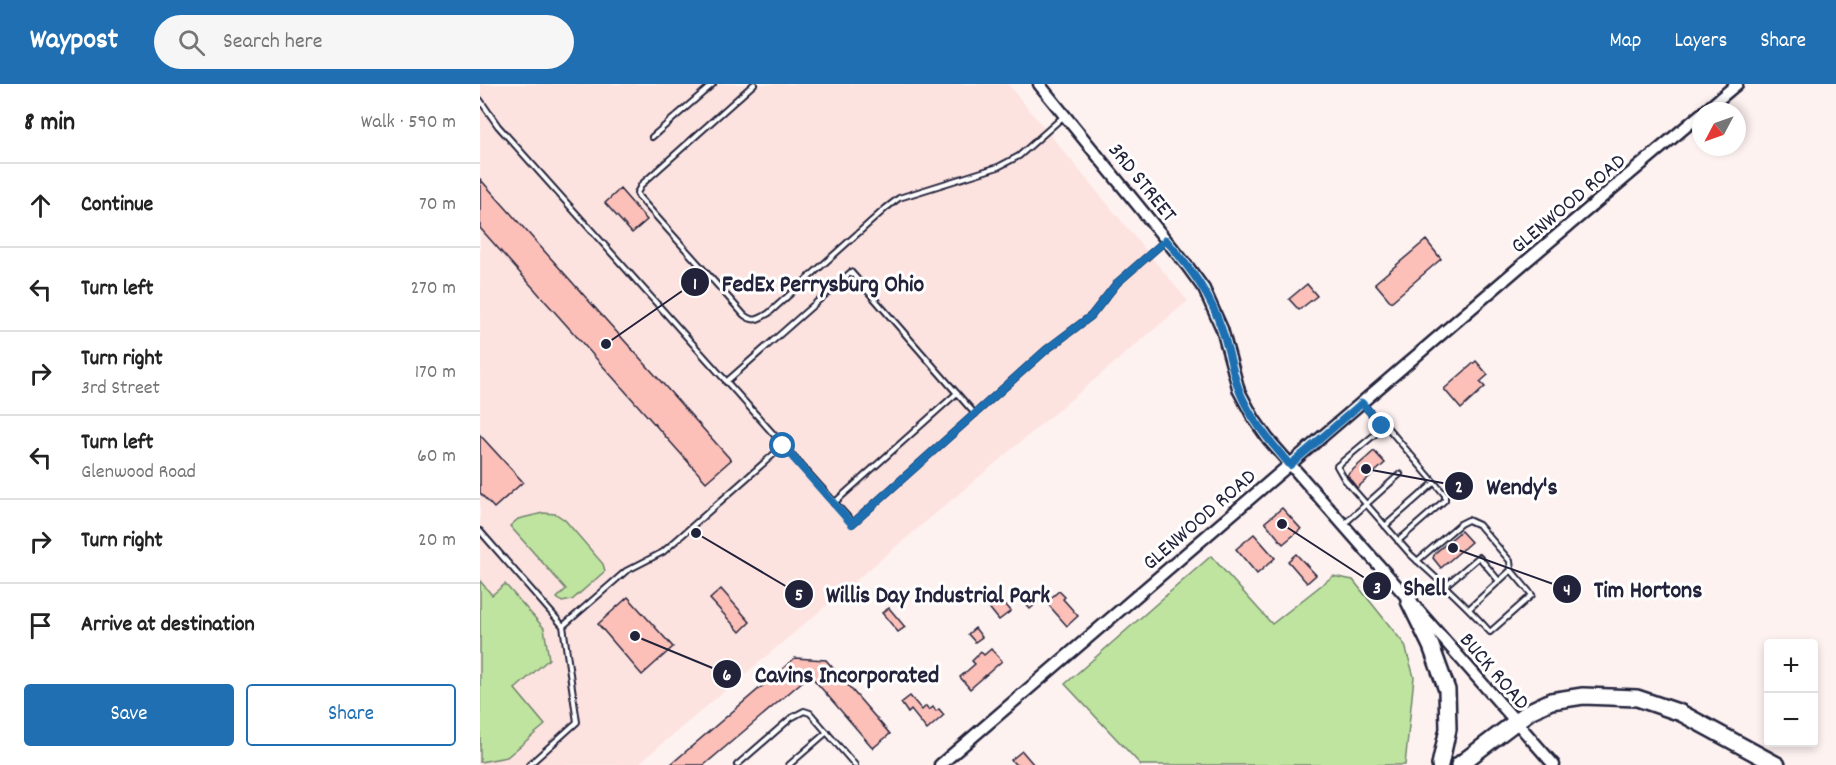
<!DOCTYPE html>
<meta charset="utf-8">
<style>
:root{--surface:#fff;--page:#f6f6f6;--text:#222;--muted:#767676;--line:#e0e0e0;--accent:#1f6fb2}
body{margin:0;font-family:Dekko,sans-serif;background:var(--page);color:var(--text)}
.controls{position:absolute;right:18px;bottom:18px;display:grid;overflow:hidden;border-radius:6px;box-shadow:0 3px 9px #0003}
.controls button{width:54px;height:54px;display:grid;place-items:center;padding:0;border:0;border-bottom:2px solid var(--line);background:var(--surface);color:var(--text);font:30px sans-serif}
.compass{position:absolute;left:1212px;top:18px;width:54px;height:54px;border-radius:50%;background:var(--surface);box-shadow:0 3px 9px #0003;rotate:229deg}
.stop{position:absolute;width:18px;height:18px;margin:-14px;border:4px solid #1f6fb2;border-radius:50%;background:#fff}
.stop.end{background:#1f6fb2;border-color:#fff;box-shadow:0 2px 6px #0008}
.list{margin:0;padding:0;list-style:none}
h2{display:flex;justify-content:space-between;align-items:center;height:78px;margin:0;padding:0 24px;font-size:26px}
h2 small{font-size:20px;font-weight:400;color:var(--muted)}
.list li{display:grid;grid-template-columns:39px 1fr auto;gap:18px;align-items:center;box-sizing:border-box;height:84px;padding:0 24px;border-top:2px solid var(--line)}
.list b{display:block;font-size:22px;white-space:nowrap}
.list p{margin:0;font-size:20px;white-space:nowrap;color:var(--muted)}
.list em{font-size:20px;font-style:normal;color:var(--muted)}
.actions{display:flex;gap:12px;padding:18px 24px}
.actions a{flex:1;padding:14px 0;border:2px solid var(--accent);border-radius:6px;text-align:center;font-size:21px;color:var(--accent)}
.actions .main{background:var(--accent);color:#fff}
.icon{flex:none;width:33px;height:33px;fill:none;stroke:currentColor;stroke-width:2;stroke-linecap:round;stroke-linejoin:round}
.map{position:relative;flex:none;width:1356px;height:681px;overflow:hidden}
header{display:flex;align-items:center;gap:36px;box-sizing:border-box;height:84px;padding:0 30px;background:var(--accent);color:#fff}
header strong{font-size:28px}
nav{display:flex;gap:33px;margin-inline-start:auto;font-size:21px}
.search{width:420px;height:54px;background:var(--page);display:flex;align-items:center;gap:15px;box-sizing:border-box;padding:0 21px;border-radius:33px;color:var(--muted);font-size:22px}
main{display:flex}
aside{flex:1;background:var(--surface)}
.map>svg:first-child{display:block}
.built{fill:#fde3e0}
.green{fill:#bfe49f;stroke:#70836d;stroke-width:1.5}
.building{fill:#fcc0b9;stroke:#22223b;stroke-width:1.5}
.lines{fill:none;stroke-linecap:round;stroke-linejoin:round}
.service-casing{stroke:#22223b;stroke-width:8}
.tertiary-casing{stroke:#22223b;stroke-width:15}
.motorway-casing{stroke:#22223b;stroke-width:20}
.service{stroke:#fff;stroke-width:4}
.tertiary{stroke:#fff;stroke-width:10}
.motorway{stroke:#fff;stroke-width:15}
.route{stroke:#1f6fb2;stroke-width:8}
.labels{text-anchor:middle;stroke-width:6;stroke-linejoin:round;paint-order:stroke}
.street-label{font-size:22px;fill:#22223b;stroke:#fff}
.leader{fill:none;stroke:#22223b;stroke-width:2}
.callout-dot{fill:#22223b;stroke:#fff;stroke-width:2}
.mark-label{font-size:18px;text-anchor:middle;font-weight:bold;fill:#fff}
.callout-label{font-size:24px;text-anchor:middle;font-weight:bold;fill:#22223b;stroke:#fff;stroke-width:6;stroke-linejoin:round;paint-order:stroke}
</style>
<header>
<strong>Waypost</strong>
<div class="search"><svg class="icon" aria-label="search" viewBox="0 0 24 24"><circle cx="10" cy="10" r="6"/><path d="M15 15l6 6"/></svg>Search here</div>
<nav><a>Map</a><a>Layers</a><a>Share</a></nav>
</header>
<main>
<aside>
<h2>8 min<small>Walk · 590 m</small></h2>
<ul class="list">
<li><svg class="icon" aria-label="ahead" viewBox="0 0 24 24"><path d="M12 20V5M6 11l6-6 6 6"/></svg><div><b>Continue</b></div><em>70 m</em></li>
<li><svg class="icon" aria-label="left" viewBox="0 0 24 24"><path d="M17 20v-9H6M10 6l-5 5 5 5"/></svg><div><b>Turn left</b></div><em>270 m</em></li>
<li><svg class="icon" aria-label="right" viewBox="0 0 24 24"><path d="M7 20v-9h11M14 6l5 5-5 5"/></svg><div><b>Turn right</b><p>3rd Street</p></div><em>170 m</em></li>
<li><svg class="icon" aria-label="left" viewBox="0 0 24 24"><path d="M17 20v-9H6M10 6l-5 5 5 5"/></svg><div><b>Turn left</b><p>Glenwood Road</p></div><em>60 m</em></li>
<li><svg class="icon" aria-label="right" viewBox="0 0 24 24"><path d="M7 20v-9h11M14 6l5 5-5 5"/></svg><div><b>Turn right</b></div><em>20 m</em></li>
<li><svg class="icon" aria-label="arrive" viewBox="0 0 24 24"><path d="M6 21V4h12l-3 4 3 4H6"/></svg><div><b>Arrive at destination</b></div></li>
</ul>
<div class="actions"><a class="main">Save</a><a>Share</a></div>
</aside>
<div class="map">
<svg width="1356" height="681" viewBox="0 0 1356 681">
<rect width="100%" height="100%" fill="#fef2f1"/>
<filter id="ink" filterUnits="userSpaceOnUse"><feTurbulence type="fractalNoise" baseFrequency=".0167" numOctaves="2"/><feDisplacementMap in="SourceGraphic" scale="12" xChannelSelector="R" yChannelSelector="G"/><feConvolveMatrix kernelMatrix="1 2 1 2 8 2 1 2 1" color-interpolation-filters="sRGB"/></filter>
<g filter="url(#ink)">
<path class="built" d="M0 0H528L708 217 157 681H0Z"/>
<path class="green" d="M63 429 76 430 85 436 123 480 125 487 92 516 82 518 77 514 86 505 30 442 38 435Z
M731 472 792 540 853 492 873 496 925 561 934 593 925 681H661L585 600Z
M0 497 12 511 25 500 64 544 69 575 35 605 65 641 27 673 0 678Z"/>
<path class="building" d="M0 95 251 376 226 398 0 144Z
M140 105 167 136 152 149 125 119Z
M946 156 961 175 911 218 895 199Z
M827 200 837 212 819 226 809 215Z
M996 277 1008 291 1000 298 1005 303 981 325 964 305Z
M0 351 43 398 14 424 0 409Z
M894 367 905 379 877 404 867 391Z
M802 424 821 445 803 460 785 438Z
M981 447 991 458 961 484 953 474 955 469Z
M774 450 795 474 777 490 756 465Z
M816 470 836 491 827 499 808 477Z
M241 505 270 538 260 548 230 515Z
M579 507 585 513 583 515 598 532 587 542 566 518Z
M550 509 558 518 550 525 542 516Z
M518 512 531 527 519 536 507 521Z
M148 513 193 563 162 591 118 540Z
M409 524 425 543 418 548 402 529Z
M495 544 502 553 495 558 488 550Z
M511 565 522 577 490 605 480 593 495 580 492 577 501 568 504 571Z
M315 574 346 576 410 650 393 664 330 591 224 681H190Z
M430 612 442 626 446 622 449 626 453 623 456 627 459 625 464 631 447 646 431 626 428 629 421 619Z
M542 667 554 681H536L531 676Z"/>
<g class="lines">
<g class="service-casing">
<path id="service" d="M274 0 162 100 157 109 159 113 264 231C274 239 279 235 289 229L406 124 419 114 518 83 539 72 584 32
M0 16 18 42 373 439 566 266 611 232 637 199 685 157
M172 53 233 0
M246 298 371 188 495 330
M883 320 902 342 907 343 965 411V416L918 457
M902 342 899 347 857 382 865 396 930 470C958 496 985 519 1010 548L1052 511 1031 486 1030 477 999 441 988 436 980 440 937 477
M354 419 477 309
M863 441 920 390
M905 442 954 399
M0 447 83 542 146 487 183 468 303 362
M966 501 999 473 1019 497
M990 524 1031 486
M49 681 97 638 83 542
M257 681 311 634 324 627 330 629 375 681
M309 681 347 648"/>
</g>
<g class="tertiary-casing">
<path id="tertiary" d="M559 0 708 183 724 205 742 245 759 307 774 335 788 355 1074 681
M1225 27 1257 0
M460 681 1043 180 1221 30"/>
</g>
<g class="motorway-casing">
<path id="motorway" d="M929 517 951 562 967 606 968 645 960 681
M979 681 1050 627 1071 617 1103 612 1157 614 1201 629 1297 681"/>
</g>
<use href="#service" class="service"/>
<use href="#tertiary" class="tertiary"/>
<use href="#motorway" class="motorway"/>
</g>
</g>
<g class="lines" filter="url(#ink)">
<path class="route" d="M303 362 372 440 566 266 611 232 637 199 686 156C710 184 731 211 742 246 751 271 753 298 766 321 777 343 794 362 810 381L882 319 902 342"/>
</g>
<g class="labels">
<g class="street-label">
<text transform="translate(664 97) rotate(51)" y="8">3RD STREET</text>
<text transform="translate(1087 118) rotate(-40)" y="8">GLENWOOD ROAD</text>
<text transform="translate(718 434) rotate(-41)" y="8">GLENWOOD ROAD</text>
<text transform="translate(1016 586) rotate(49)" y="8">BUCK ROAD</text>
</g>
</g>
<path class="leader" d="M126 260L215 198M886 385L979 402M802 440L897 502M973 464L1087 505M216 449L319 510M155 552L247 590"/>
<g class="callout-dot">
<circle cx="126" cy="260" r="6"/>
<circle cx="886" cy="385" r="6"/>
<circle cx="802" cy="440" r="6"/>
<circle cx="973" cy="464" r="6"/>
<circle cx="216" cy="449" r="6"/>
<circle cx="155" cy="552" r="6"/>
<circle cx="215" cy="198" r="15"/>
<circle cx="979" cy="402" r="15"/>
<circle cx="897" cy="502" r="15"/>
<circle cx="1087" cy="505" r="15"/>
<circle cx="319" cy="510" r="15"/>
<circle cx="247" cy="590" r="15"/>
</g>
<g class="mark-label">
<text x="215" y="205">1</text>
<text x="979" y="408">2</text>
<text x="897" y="509">3</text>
<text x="1087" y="511">4</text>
<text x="319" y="516">5</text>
<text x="247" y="596">6</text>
</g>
<g class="callout-label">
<text x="343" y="207">FedEx Perrysburg Ohio</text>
<text x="1042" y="410">Wendy's</text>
<text x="945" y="511">Shell</text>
<text x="1168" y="513">Tim Hortons</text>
<text x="458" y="518">Willis Day Industrial Park</text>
<text x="367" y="598">Cavins Incorporated</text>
</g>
</svg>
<div class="controls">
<button>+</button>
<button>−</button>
</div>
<svg class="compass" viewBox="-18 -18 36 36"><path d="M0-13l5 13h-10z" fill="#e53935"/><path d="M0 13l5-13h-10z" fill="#767676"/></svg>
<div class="stop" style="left:303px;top:362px"></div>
<div class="stop end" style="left:902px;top:342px"></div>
</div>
</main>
